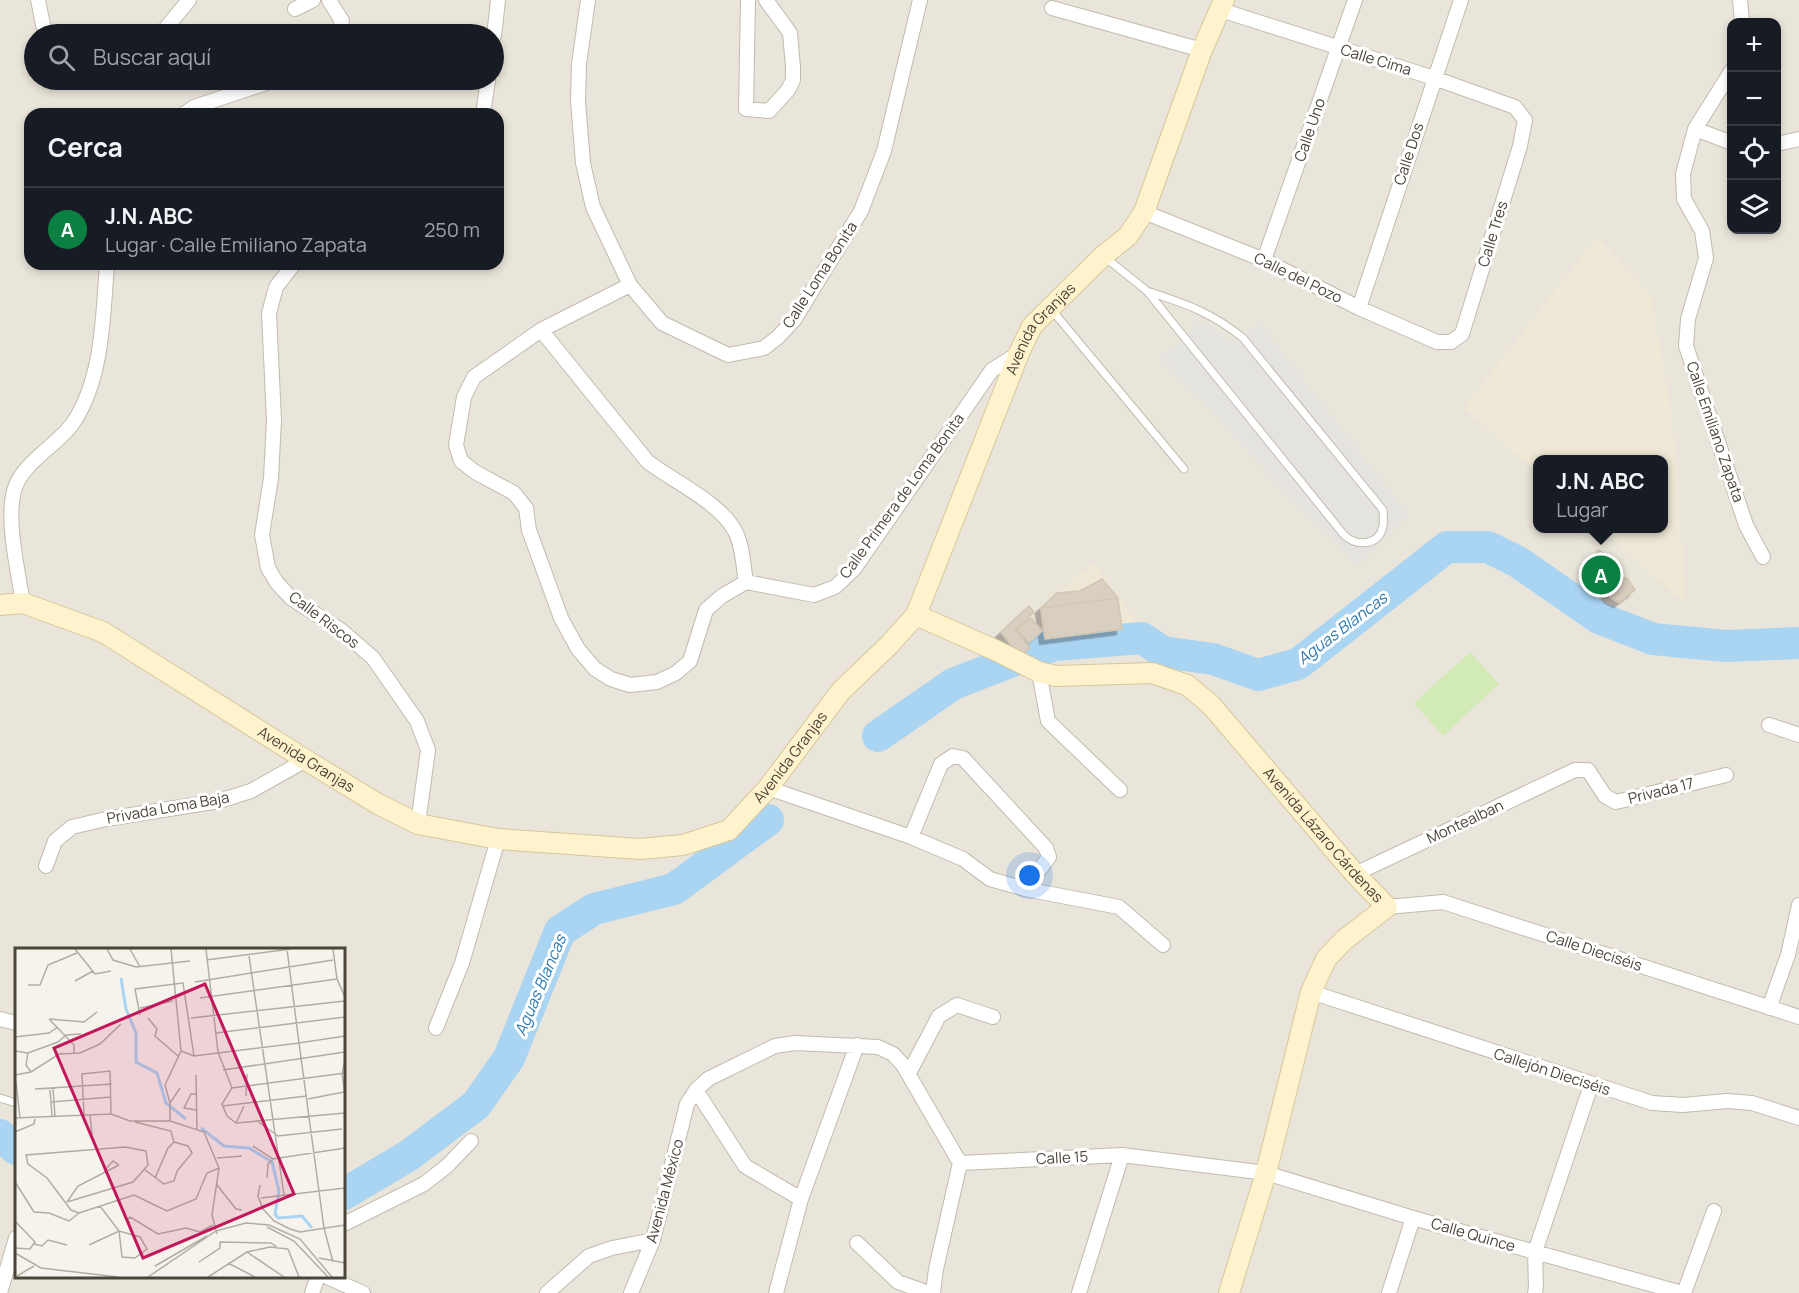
<!DOCTYPE html>
<html lang="es">
<meta charset="utf-8">
<style>
:root{--surface:#171b24;--page:#242831;--text:#f1f3f6;--muted:#9ea1a6;--line:#363941;--accent:#0b8043}
body{margin:0;font-family:Manrope,sans-serif;background:var(--page);color:var(--text)}
.controls{position:absolute;right:18px;top:18px;display:grid;overflow:hidden;border-radius:12px;box-shadow:0 3px 9px #0003}
.controls button{width:54px;height:54px;display:grid;place-items:center;padding:0;border:0;border-bottom:2px solid var(--line);background:var(--surface);color:var(--text);font:30px sans-serif}
.you{position:absolute;left:1030px;top:876px;width:21px;height:21px;margin:-15px;border:4px solid #fff;border-radius:50%;background:#1a73e8;box-shadow:0 0 0 9px #1a73e833}
.badge{display:grid;place-items:center;width:39px;height:39px;border-radius:50%;background:var(--accent);color:#fff;font-size:20px;font-weight:700}
.pin{position:absolute;translate:-50% -50%;border:3px solid #fff;box-shadow:0 2px 6px #0006}
.popup{position:absolute;left:1533px;top:455px;width:135px;height:78px;box-sizing:border-box;display:grid;place-content:center;border-radius:12px;background:var(--surface);filter:drop-shadow(0 2px 4px #0005);font-size:20px;white-space:nowrap;color:var(--muted)}
.popup b{font-size:22px;color:var(--text)}
.popup::after{content:'';position:absolute;left:50%;top:100%;margin-left:-12px;border:12px solid transparent;border-top-color:var(--surface)}
.list{margin:0;padding:0;list-style:none}
h2{display:flex;justify-content:space-between;align-items:center;height:78px;margin:0;padding:0 24px;font-size:26px}
h2 small{font-size:20px;font-weight:400;color:var(--muted)}
.list li{display:grid;grid-template-columns:39px 1fr auto;gap:18px;align-items:center;box-sizing:border-box;height:84px;padding:0 24px;border-top:2px solid var(--line)}
.list b{display:block;font-size:22px;white-space:nowrap}
.list p{margin:0;font-size:20px;white-space:nowrap;color:var(--muted)}
.list em{font-size:20px;font-style:normal;color:var(--muted)}
.icon{flex:none;width:33px;height:33px;fill:none;stroke:currentColor;stroke-width:2;stroke-linecap:round;stroke-linejoin:round}
.map{position:relative;flex:none;width:1799px;height:1293px;overflow:hidden}
.search{position:absolute;background:var(--surface);box-shadow:0 3px 9px #0003;left:24px;top:24px;width:480px;height:66px;display:flex;align-items:center;gap:15px;box-sizing:border-box;padding:0 21px;border-radius:33px;color:var(--muted);font-size:22px}
.panel{position:absolute;background:var(--surface);box-shadow:0 3px 9px #0003;left:24px;top:108px;width:480px;height:162px;border-radius:18px}
.map>svg:first-child{display:block}
.residential{fill:#eae5da;fill-rule:evenodd}
.education{fill:#efe8d6}
.green{fill:#d2eab5}
.parking{fill:#e5e3e0}
.lines{fill:none;stroke-linecap:round;stroke-linejoin:round}
.river{stroke:#a9d4f2;stroke-width:32}
.building{fill:#d8cfc1;stroke:#d3c7b4;stroke-width:1.5;filter:url(#shadow)}
.service-casing{stroke:#c2bbae;stroke-width:9}
.minor-casing{stroke:#c2bbae;stroke-width:16}
.secondary-casing{stroke:#d6c79b;stroke-width:22}
.service{stroke:#fff;stroke-width:7}
.minor{stroke:#fff;stroke-width:14}
.secondary{stroke:#fff3cd;stroke-width:20}
.labels{text-anchor:middle;stroke-width:6;stroke-linejoin:round;paint-order:stroke}
.street-label{font-size:15px;fill:#4b4439;stroke:#fff}
.water-label{font-size:16px;font-style:italic;fill:#2e7ab2;stroke:#fff}
.inset-river{fill:none;stroke:#a9d4f2;stroke-width:3}
.inset-road{fill:none;stroke:#b2ada4;stroke-width:1.5}
.view{fill:#c2185b;fill-opacity:0.15;stroke:#c2185b;stroke-width:3}
.inset-edge{fill:none;stroke:#4b4439;stroke-width:3}
</style>
<div class="map">
<svg width="1799" height="1293" viewBox="0 0 1799 1293">
<defs>
<filter id="shadow"><feDropShadow dx="-5.5" dy="5.5" stdDeviation="0" flood-color="#0004"/></filter>
</defs>
<rect width="100%" height="100%" fill="#f6f3ec"/>
<path class="residential" d="M0 0H1799V1293H0ZM1732 22H1776V230H1732ZM34 34H494V80H34ZM30 114H498V264H30ZM1538 460H1664V528H1538ZM16 950H344V1276H16Z"/>
<path class="education" d="M1597 237 1651 295 1672 418 1686 604 1600 529 1664 528V460H1538V473L1464 408Z
M1094 563 1141 628 1045 642 1040 606Z"/>
<path class="green" d="M1470 652 1499 684 1443 736 1414 703Z"/>
<path class="parking" d="M1202 322 1236 344 1259 324 1408 515 1357 566 1160 357Z"/>
<g class="lines">
<path class="river" d="M878 736 953 684 1054 645 1142 638 1163 652 1213 659 1258 675 1298 664 1447 547H1488L1518 562 1599 618 1653 639 1726 646 1799 643
M0 1135 16 1149
M344 1194 408 1156 476 1105 509 1058 560 931 594 909 674 889 768 820"/>
</g>
<path class="building" d="M1598 550 1610 557 1608 560 1614 568 1608 572 1612 580 1620 572 1623 578 1628 579 1635 590 1619 602 1611 598 1597 583 1588 569Z
M1102 579 1118 598 1041 608 1057 593 1080 591Z
M1118 598 1122 629 1045 639 1041 608Z
M1029 606 1034 612 1015 630 1030 648 1020 656 1001 632Z
M1031 618 1042 631 1029 643 1017 630Z"/>
<g class="lines">
<g class="service-casing">
<path id="service" d="M1106 258 1147 291 1344 535C1357 547 1379 546 1383 526 1384 521 1383 515 1383 510L1243 338C1211 312 1186 304 1147 291
M1051 309 1184 469
M0 1098 16 1103"/>
</g>
<g class="minor-casing">
<path id="minor" d="M38 0 43 25 47 34
M329 0 342 21 339 32 335 34
M588 0 579 64 578 101 583 163 593 207 630 285 662 323 728 355 764 348 778 337 794 320 861 211 884 151 920 0
M748 0 746 109 769 111 788 90 793 80V67L790 33 766 0
M1740 0 1742 22
M1052 8 1202 50
M295 9 313 0
M161 34 189 0
M494 36 498 0
M1732 70 1695 129 1683 174 1684 199 1702 231 1706 258 1688 319 1686 346 1746 525 1763 557
M184 114 194 107 275 80
M483 114 488 80
M1695 129 1732 143
M1776 144 1799 139
M1144 212 1264 260 1359 308 1437 342H1451L1462 334 1520 146 1525 120 1515 107 1434 78 1221 10
M1264 260 1355 0
M294 264 276 287 269 313 274 420 271 478 262 535 268 568 277 583 291 598 342 631 373 658 417 721 428 750 418 824
M630 285 541 330 474 377 464 397 456 445 461 461 475 472 514 493 526 508 529 530 561 618 578 649 595 669 611 679 630 685 657 682 676 673 690 661 706 610 722 596 746 582 814 595 835 587 854 569 992 370 1019 353
M1359 308 1461 0
M541 330 647 461C672 481 720 502 735 531 743 546 743 565 746 582
M23 603C18 571 6 521 14 491 21 463 58 445 73 423 103 379 103 315 107 264
M1039 672 1048 721 1120 790
M1769 725 1799 735
M768 788 911 837 963 859 990 879 1025 889 1119 907 1163 945
M911 837 941 764 953 756 963 758 1046 848 1049 857 1025 889
M46 866 55 841 72 827 106 819 219 801 251 791 306 760
M1355 874 1575 770H1588L1605 796 1616 802 1726 775
M1387 907 1443 902 1799 1017
M1311 992 1652 1103 1683 1105 1727 1101 1752 1103 1799 1118
M1769 1008 1788 955 1799 905
M0 1019 16 1023
M436 1028 462 963 498 839
M909 1073 939 1016 957 1005 993 1017
M696 1090 745 1166 801 1199
M344 1224 424 1184 447 1166 471 1141
M857 1243 898 1282 929 1293
M325 1276 363 1293
M0 1293 16 1238
M312 1293 318 1276
M547 1293 589 1256 612 1248 653 1240
M631 1293 653 1240 687 1104 696 1090 708 1079 775 1046 795 1043 878 1047 893 1054 903 1065 960 1163 1122 1155 1266 1173 1413 1218 1682 1293
M776 1293 801 1199 857 1045
M933 1293 936 1269 960 1163
M1079 1293 1122 1155
M1389 1293 1413 1218
M1535 1293 1536 1287 1535 1252 1591 1085
M1684 1293 1714 1211"/>
</g>
<g class="secondary-casing">
<g id="secondary">
<path id="s1" d="M0 605 23 603 103 632 306 760 378 804 418 824 498 839 640 849 683 845 729 830 768 788 841 691 889 645 916 615 1019 353 1032 326 1103 256 1128 236 1144 212 1202 50 1224 0"/>
<path id="s2" d="M916 615 995 650 1039 672 1056 676 1152 673 1187 685 1211 705 1355 874 1387 907 1344 940 1326 959 1311 992 1266 1173 1229 1293"/>
</g>
</g>
<use href="#service" class="service"/>
<use href="#minor" class="minor"/>
<use href="#secondary" class="secondary"/>
</g>
<g class="labels">
<g class="street-label">
<text transform="translate(1376 60) rotate(17)" y="5">Calle Cima</text>
<text transform="translate(1310 130) rotate(-71)" y="5">Calle Uno</text>
<text transform="translate(1409 154) rotate(-72)" y="5">Calle Dos</text>
<text transform="translate(1493 234) rotate(-73)" y="5">Calle Tres</text>
<text transform="translate(820 275) rotate(-57)" y="5">Calle Loma Bonita</text>
<text transform="translate(1298 278) rotate(26)" y="5">Calle del Pozo</text>
<text dy="5" stroke="none"><textPath href="#s1" startOffset="1392">Avenida Granjas</textPath></text>
<text transform="translate(1715 432) rotate(71)" y="5">Calle Emiliano Zapata</text>
<text transform="translate(902 496) rotate(-54)" y="5">Calle Primera de Loma Bonita</text>
<text transform="translate(324 620) rotate(37)" y="5">Calle Riscos</text>
<text dy="5" stroke="none"><textPath href="#s1" startOffset="888">Avenida Granjas</textPath></text>
<text dy="5" stroke="none"><textPath href="#s1" startOffset="348">Avenida Granjas</textPath></text>
<text transform="translate(1661 791) rotate(-14)" y="5">Privada 17</text>
<text transform="translate(168 808) rotate(-10)" y="5">Privada Loma Baja</text>
<text transform="translate(1465 822) rotate(-25)" y="5">Montealban</text>
<text dy="5" stroke="none"><textPath href="#s2" startOffset="489">Avenida Lázaro Cárdenas</textPath></text>
<text transform="translate(1594 951) rotate(18)" y="5">Calle Dieciséis</text>
<text transform="translate(1552 1072) rotate(18)" y="5">Callejón Dieciséis</text>
<text transform="translate(1062 1158) rotate(-3)" y="5">Calle 15</text>
<text transform="translate(665 1191) rotate(-75)" y="5">Avenida México</text>
<text transform="translate(1473 1235) rotate(16)" y="5">Calle Quince</text>
</g>
<g class="water-label">
<text transform="translate(1342 628) rotate(-37)" y="6">Aguas Blancas</text>
<text transform="translate(540 985) rotate(-67)" y="6">Aguas Blancas</text>
</g>
</g>
<g transform="translate(15 948)">
<rect width="330" height="330" fill="#f6f3ec"/>
<path class="inset-river" d="M106 30 111 61 121 85V114L142 125 151 155 171 171M186 180 209 198 234 200 257 214 264 243 260 266 263 270 287 268 297 280"/>
<path class="inset-road" d="M60 1 80 26 96 23M92 1 98 12 121 19 175 13M115 1 125 19M156 1 166 103M191 1 203 104 217 140 207 156 212 168 221 175M272 1 284 95 330 88M318 1 322 31 330 49M234 8 269 247M191 12 276 1M60 33 78 23M180 34 318 12M13 37H25L33 17 62 5M185 50 322 31M125 60 158 53M125 67 120 41 168 35 179 108M133 70 142 81 140 88 163 108M176 70 330 53M34 71 69 74 82 64M34 71 59 97V106M201 85 330 69M0 89 34 85 43 79M0 103 13 105 43 94 51 87 66 86M13 105 11 117 16 124M330 112 327 126 330 146M208 122 330 104M0 127 16 124 44 106 65 105 85 96 106 76M181 127 182 181M1 134 5 170M38 140 40 169M41 140 20 141 97 136M217 140 330 125M35 142 37 168M181 146H176L169 160 181 162M231 148 232 126M293 151 329 144M36 154 96 149M155 155 165 140M208 158 292 148M69 167 67 126 95 123 96 166M75 167 77 187M0 170 96 166 115 173H155L189 184 204 220 197 267 202 286M241 172 263 188 327 181M155 173V155L150 137 166 103 179 108 284 95 309 280 318 314M120 174 156 183 159 194M221 175 330 165M221 175 229 158M0 184 19 176 20 171M238 198 258 211 330 200M202 210 227 208M130 222 149 236 159 233 162 223 177 205 173 198 159 194M89 223 98 213 104 217M140 230 153 200 159 194M252 230 253 216 258 211M0 234 19 264 34 265 54 273 64 265M202 237 221 261 227 262M245 237 243 248 248 261 259 273 275 281 285 284 330 277M246 250 330 240M52 254 118 234 133 217 131 203 110 199 11 207 13 216 32 230 56 262 64 265M52 254 63 238 104 217M64 265 119 247 152 263 181 251 192 225 204 220M0 273 20 294 15 301 0 300M115 275 112 272 115 269 143 286 171 280 185 284 198 277M252 279 279 293 313 329M205 294 256 295 262 299M19 296 27 298 33 292 52 297M74 297 104 283 125 289 132 301 120 310 107 309 104 283 85 258M273 301 284 329M232 304 269 329M0 305 26 320 103 329M304 310 330 315M184 314 205 300V294M213 315 240 329M140 318 192 288M2 328 19 318M133 329 201 283 231 275 254 277 285 291 317 329M193 329 232 304 255 299 273 301"/>
<path class="view" d="M190 36 279 246 128 310 39 100Z"/>
<rect width="330" height="330" class="inset-edge"/>
</g>
</svg>
<div class="controls">
<button>+</button>
<button>−</button>
<button><svg class="icon" aria-label="locate" viewBox="0 0 24 24"><circle cx="12" cy="12" r="6"/><path d="M12 2v4M12 18v4M2 12h4M18 12h4"/></svg></button>
<button><svg class="icon" aria-label="layers" viewBox="0 0 24 24"><path d="M12 4l9 5-9 5-9-5zM3 14l9 5 9-5"/></svg></button>
</div>
<div class="you"></div>
<div class="pin badge" style="left:1601px;top:575px">A</div>
<div class="popup"><b>J.N. ABC</b>Lugar</div>
<div class="search"><svg class="icon" aria-label="search" viewBox="0 0 24 24"><circle cx="10" cy="10" r="6"/><path d="M15 15l6 6"/></svg>Buscar aquí</div>
<section class="panel">
<h2>Cerca<small></small></h2>
<ul class="list">
<li><span class="badge">A</span><div><b>J.N. ABC</b><p>Lugar · Calle Emiliano Zapata</p></div><em>250 m</em></li>
</ul>
</section>
</div>
